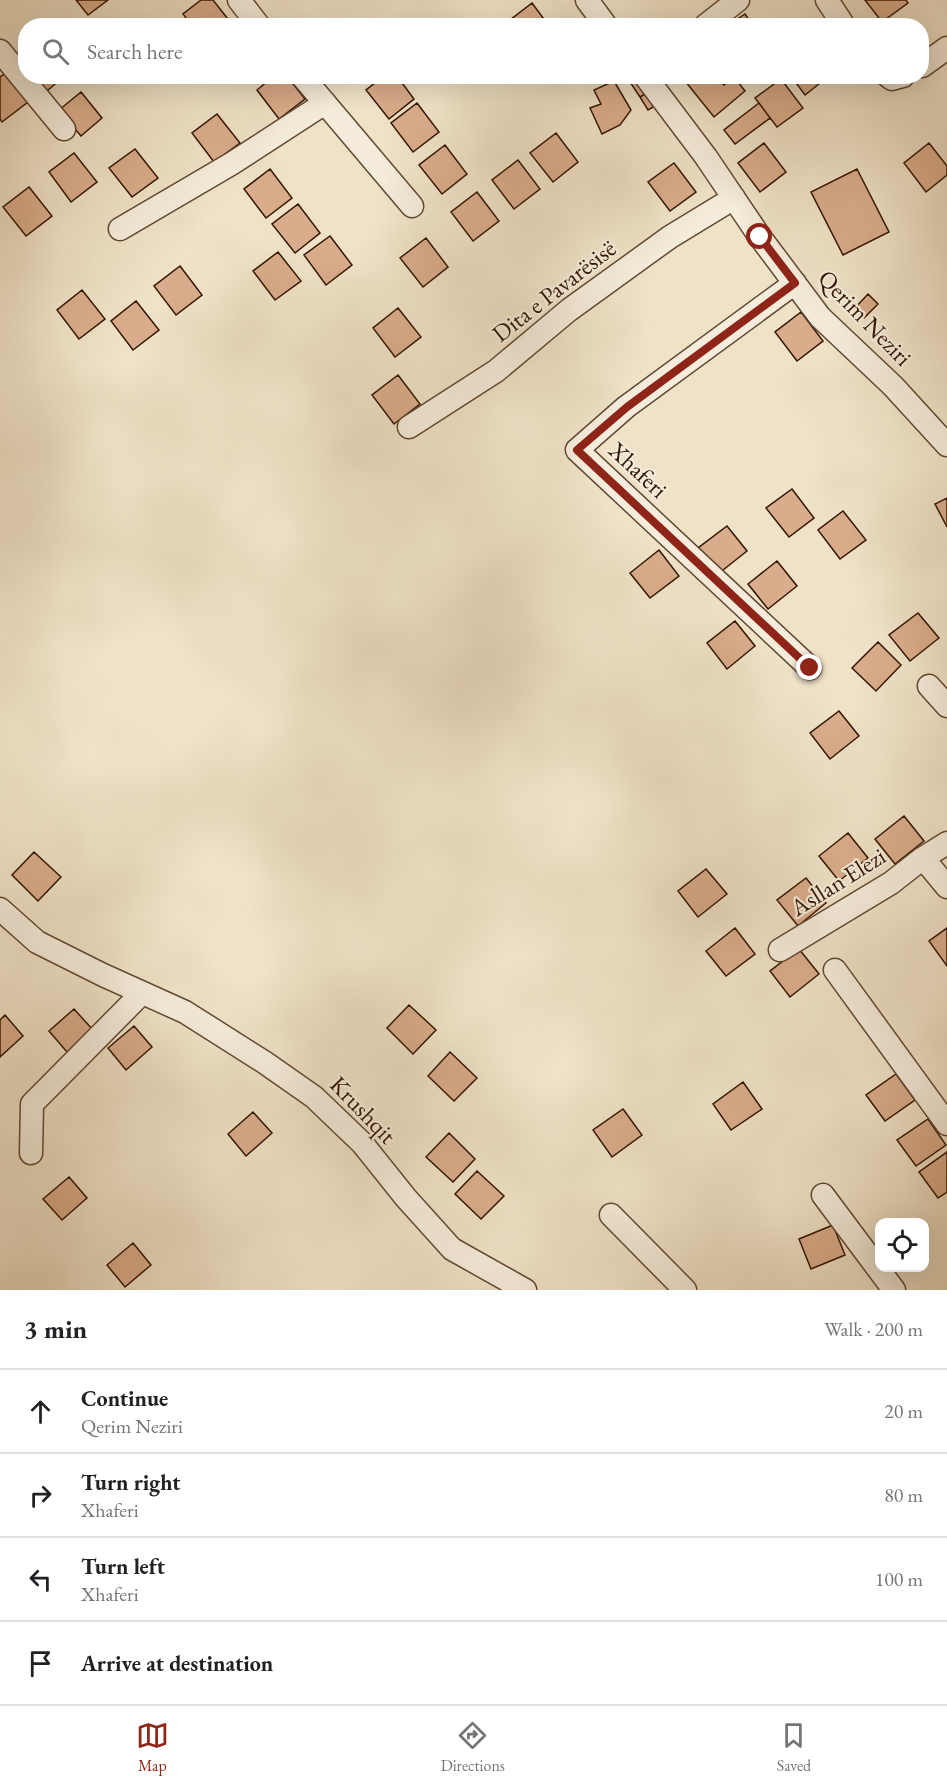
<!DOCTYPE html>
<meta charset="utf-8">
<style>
:root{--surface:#fff;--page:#f6f6f6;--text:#202124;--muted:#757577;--line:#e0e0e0;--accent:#8f2418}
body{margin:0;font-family:"EB Garamond",serif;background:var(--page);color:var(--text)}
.controls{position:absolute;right:18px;bottom:18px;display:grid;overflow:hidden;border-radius:12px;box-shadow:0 6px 24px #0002}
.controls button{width:54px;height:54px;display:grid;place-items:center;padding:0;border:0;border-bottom:2px solid var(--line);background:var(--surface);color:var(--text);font:30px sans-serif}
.stop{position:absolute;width:18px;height:18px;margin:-14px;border:4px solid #8f2418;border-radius:50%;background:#fff}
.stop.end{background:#8f2418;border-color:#fff;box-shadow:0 2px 6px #0008}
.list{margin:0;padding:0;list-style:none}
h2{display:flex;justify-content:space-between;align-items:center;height:78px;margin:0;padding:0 24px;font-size:26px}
h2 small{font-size:20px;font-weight:400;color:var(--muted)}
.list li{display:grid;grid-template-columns:39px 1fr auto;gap:18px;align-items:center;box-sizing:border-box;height:84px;padding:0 24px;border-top:2px solid var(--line)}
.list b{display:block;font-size:22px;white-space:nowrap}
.list p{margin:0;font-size:20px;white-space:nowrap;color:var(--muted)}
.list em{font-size:20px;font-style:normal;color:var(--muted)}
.icon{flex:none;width:33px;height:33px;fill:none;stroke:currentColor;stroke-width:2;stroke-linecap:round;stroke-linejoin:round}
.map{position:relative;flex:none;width:947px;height:1290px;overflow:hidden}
.search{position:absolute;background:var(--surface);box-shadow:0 6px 24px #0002;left:18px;right:18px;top:18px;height:66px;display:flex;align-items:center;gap:15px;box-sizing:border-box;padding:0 21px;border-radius:24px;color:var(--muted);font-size:22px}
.sheet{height:414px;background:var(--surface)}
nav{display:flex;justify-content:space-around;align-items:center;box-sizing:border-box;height:84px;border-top:2px solid var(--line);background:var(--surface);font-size:16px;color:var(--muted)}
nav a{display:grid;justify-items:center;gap:3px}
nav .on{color:var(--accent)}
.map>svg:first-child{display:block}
.building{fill:#d9ac8b;stroke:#331501;stroke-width:1.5}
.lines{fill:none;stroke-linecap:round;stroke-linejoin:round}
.minor-casing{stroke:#624832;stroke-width:25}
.minor{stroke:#f5ecdb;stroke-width:22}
.route{stroke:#8f2418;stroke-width:8}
.labels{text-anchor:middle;stroke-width:4.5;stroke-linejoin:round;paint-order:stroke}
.street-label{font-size:24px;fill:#331501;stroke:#f5ecdb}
</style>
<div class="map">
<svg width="947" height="1290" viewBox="0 0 947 1290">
<rect width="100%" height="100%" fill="#efe2c7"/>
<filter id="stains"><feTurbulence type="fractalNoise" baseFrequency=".00333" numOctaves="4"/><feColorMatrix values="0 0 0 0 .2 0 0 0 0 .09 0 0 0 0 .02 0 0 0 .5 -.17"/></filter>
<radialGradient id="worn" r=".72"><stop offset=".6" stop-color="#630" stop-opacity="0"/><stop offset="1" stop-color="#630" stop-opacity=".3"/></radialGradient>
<path class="building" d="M76 0H108L88 15Z
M201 0H213L231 23 228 26H192L183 14Z
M865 0H906L908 3 882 22Z
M532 3 549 26H508L506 23Z
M745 14 753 26H727Z
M6 73 28 102 2 122 0 119V77Z
M33 76H64L46 92Z
M274 76H287L305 99 279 119 257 90Z
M384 76H397L414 99 389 119 366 90Z
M626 76H638L649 92 640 97Z
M681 76H719L718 78 724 85 734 77 745 91 714 117Z
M791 76H829L805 95Z
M781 79 803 108 777 127 755 98Z
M614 81 631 110 620 125 602 134 590 108 601 104 594 90Z
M651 90 660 103 648 110 640 97Z
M81 92 102 118 81 136 59 110Z
M417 103 439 132 413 152 391 123Z
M759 103 770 118 735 144 724 130Z
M217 114 240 143 214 162 192 133Z
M556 133 578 162 553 182 530 153Z
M764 143 786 172 760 192 738 163Z
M929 143 947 166V175L926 192 904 163Z
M445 145 467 174 442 194 419 165Z
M135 149 158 178 132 197 109 168Z
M74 153 97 182 71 202 49 172Z
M518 160 540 189 514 209 492 180Z
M674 163 696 192 670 211 648 182Z
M270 169 292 198 266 218 244 189Z
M857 169 889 232 843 255 811 192Z
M29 187 52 216 26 236 3 207Z
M477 192 499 221 473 241 451 212Z
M298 204 320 233 295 253 272 224Z
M330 236 352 265 326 285 304 255Z
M426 238 448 267 423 287 400 258Z
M278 252 301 281 275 300 253 271Z
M180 266 202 295 176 315 154 286Z
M82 290 105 319 79 339 57 310Z
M868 294 878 304 864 318 854 309Z
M136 301 159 330 133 350 111 321Z
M398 308 421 337 395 357 373 328Z
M801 312 823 341 797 361 775 332Z
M398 375 420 404 394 424 372 395Z
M792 489 814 518 789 537 766 508Z
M947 498V527L935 504Z
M843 511 866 540 840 559 818 530Z
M727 526 747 551 718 574 698 548Z
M659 550 679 576 650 598 630 573Z
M777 561 797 586 768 609 748 584Z
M918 613 939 638 910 661 889 635Z
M735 621 755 646 727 669 707 643Z
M878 642 901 665 876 691 852 668Z
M839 711 859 736 830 759 810 733Z
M904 816 924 841 895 864 875 839Z
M848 833 868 858 839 881 819 856Z
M34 852 61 877 38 901 12 875Z
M706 869 727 894 698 917 678 891Z
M806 878 826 903 798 926 777 900Z
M735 928 755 954 726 976 706 951Z
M947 928V966L929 941Z
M799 949 819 974 790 997 770 971Z
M409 1005 436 1030 413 1054 387 1028Z
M74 1009 93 1030 67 1052 49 1031Z
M5 1015 23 1036 0 1057V1020Z
M134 1026 152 1047 126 1070 108 1048Z
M450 1052 477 1078 454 1101 428 1076Z
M896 1074 915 1100 885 1121 866 1095Z
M743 1082 762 1109 731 1130 713 1104Z
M623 1109 642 1135 612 1157 593 1130Z
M253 1112 272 1133 246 1156 228 1134Z
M928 1119 946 1145 916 1166 897 1140Z
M449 1133 475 1159 453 1182 426 1157Z
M947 1152V1192L938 1198 919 1172Z
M477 1171 504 1196 481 1219 455 1194Z
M69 1177 87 1198 62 1220 43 1199Z
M833 1225 845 1255 811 1269 799 1239Z
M133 1243 151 1265 125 1287 107 1265Z"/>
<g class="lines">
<g class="minor-casing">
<path id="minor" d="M239 0 259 26
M587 0 606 26
M827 0 844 26
M705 26 738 0
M0 51 64 129
M922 66 947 48
M302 76 412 206
M645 76 706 157 760 237 820 317 893 386 947 445
M888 76 892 79 903 76
M120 229 231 164 325 103
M795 283 626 407 577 450 810 668
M409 427 496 371 569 310 670 237 734 198
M929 686 947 706
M923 858 947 887
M0 909 37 942 103 975 185 1012 264 1062 314 1097 362 1143 406 1198 452 1249 525 1290
M780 950 891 883 923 858 947 843
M835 970 947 1124
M31 1153 32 1104 142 993
M823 1195 894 1290
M611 1215 685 1290"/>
</g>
<use href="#minor" class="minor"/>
</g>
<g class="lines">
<path class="route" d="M760 237 795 283 627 407 577 450 810 668"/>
</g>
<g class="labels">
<g class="street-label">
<text transform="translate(554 291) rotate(-38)" y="8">Dita e Pavarësisë</text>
<text transform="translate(865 318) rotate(46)" y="8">Qerim Neziri</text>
<text transform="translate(638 470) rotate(43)" y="8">Xhaferi</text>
<text transform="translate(838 882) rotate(-32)" y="8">Asllan Elezi</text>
<text transform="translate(363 1110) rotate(46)" y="8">Krushqit</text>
</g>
</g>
<rect width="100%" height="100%" filter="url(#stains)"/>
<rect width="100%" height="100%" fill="url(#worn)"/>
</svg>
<div class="controls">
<button><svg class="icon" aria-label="locate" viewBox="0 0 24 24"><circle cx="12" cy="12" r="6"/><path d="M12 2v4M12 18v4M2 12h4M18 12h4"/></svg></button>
</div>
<div class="stop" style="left:760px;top:237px"></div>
<div class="stop end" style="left:810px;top:668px"></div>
<div class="search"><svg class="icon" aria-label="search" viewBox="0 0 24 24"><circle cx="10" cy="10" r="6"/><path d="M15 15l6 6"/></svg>Search here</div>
</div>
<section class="sheet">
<h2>3 min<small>Walk · 200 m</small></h2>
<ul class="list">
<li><svg class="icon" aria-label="ahead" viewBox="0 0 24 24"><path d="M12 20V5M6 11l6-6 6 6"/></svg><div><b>Continue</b><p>Qerim Neziri</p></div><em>20 m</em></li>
<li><svg class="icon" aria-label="right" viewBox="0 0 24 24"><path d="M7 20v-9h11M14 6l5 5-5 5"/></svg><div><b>Turn right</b><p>Xhaferi</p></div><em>80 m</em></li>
<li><svg class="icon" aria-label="left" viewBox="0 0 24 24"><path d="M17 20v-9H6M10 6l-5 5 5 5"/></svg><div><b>Turn left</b><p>Xhaferi</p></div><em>100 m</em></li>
<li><svg class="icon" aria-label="arrive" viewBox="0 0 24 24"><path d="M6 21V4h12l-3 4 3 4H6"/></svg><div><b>Arrive at destination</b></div></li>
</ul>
</section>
<nav>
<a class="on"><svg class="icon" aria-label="map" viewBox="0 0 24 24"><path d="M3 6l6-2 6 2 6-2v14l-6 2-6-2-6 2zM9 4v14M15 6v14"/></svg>Map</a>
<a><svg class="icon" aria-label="directions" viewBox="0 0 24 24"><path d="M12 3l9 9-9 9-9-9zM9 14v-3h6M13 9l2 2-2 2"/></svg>Directions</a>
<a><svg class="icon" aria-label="saved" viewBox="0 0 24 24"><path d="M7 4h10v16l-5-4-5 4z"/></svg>Saved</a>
</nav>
